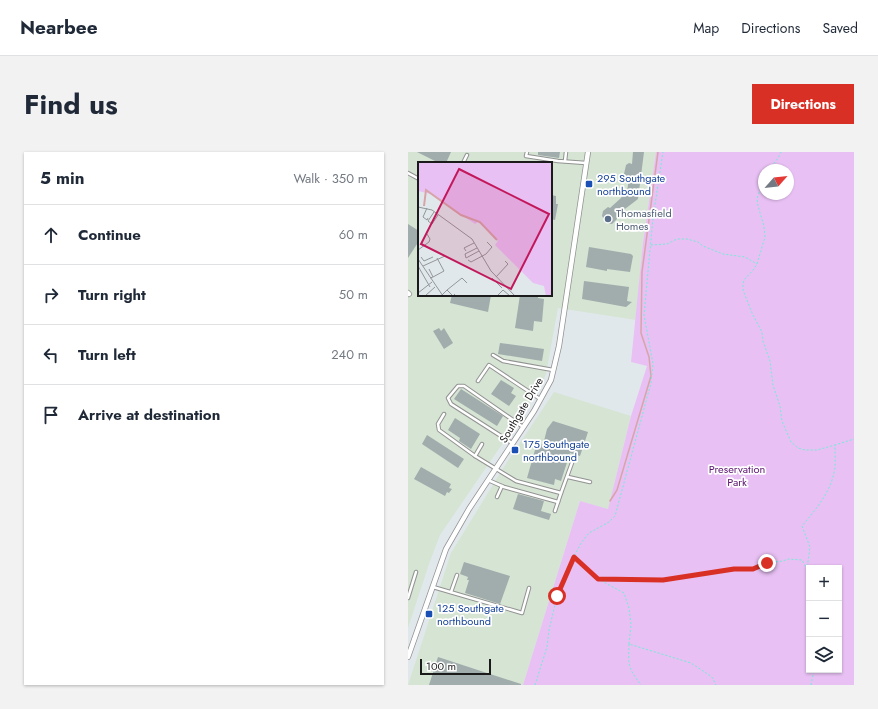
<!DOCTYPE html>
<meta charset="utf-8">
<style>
:root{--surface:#fff;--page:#f2f2f3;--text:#1f2937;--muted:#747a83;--line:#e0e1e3;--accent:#d93025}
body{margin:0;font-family:Jost,sans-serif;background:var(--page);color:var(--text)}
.controls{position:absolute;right:12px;bottom:12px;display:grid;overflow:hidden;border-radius:0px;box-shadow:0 1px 3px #0004}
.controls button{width:36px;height:36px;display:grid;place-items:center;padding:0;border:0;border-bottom:1px solid var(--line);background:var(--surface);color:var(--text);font:20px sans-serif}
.compass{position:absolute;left:350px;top:12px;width:36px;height:36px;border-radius:50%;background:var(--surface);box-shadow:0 1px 3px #0004;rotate:63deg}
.scale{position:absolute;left:12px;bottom:10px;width:71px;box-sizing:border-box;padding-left:4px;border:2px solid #1b1b1b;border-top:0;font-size:11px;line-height:14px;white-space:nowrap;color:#1b1b1b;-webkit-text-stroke:3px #fff;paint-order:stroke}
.stop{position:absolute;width:12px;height:12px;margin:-9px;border:3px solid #d93025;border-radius:50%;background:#fff}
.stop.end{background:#d93025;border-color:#fff;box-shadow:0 1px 4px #0008}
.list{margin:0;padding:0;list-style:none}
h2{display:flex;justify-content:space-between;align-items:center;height:52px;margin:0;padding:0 16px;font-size:17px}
h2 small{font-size:13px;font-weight:400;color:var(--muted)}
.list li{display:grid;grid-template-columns:26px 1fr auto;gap:12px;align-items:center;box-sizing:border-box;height:60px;padding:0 16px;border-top:1px solid var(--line)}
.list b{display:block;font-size:15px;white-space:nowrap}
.list em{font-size:13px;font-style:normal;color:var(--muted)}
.icon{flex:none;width:22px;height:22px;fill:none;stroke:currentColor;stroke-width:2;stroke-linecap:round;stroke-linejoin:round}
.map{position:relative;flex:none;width:446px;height:533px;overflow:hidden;border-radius:0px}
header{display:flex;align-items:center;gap:24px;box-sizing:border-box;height:56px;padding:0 20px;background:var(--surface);border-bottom:1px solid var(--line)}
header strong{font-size:19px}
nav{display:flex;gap:22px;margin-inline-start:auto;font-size:14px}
.intro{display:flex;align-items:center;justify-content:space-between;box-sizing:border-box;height:96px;padding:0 24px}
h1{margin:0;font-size:28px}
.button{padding:10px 18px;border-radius:0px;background:var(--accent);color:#fff;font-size:14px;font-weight:700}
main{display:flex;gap:24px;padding:0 24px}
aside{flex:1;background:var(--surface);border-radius:0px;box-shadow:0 1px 3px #0004}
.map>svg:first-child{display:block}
</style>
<header>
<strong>Nearbee</strong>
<nav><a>Map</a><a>Directions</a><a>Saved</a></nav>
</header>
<div class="intro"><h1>Find us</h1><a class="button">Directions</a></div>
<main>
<aside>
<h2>5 min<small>Walk · 350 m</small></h2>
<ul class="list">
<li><svg class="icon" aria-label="ahead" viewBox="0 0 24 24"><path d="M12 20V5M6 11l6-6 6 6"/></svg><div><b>Continue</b></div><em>60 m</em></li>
<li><svg class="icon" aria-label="right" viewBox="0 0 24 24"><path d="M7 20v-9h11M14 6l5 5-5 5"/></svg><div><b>Turn right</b></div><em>50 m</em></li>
<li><svg class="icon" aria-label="left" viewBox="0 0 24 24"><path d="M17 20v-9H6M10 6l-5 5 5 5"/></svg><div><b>Turn left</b></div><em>240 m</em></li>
<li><svg class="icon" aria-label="arrive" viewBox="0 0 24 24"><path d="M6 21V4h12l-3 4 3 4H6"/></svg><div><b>Arrive at destination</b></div></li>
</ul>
</aside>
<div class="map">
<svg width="446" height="533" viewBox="0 0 446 533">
<rect width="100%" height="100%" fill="#e1e8ec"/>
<!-- industrial -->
<g fill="#d5e4d3" fill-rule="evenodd">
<path d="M0,0H248L235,91L228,168L150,156L138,222L131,238L32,383L21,412L0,476ZM11,11H143V143H11Z"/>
<path d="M146,240L223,264L200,357L172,349L115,533H0L43,401L94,318Z"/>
</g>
<!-- park -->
<path fill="#e8c0f4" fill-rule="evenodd" d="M248,0H446V533H115L172,349L200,357L223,264L239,214L223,210L235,91ZM356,18H380V42H356ZM401,416H431V518H401Z"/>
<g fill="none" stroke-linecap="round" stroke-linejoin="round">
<!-- stream -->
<path stroke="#d7a4a8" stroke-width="1.5" d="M202,349L209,338L243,224L241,205L233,181L234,120L250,0"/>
</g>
<!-- building -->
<g fill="#a1acad">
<path d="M9,0H43L38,11H31Z"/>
<path d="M130,0H152L151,6L130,3Z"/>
<path d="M225,0H236L230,47L209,63V67L204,72L199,71L194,64L195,59L200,55L202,56L213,46L215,40H219L221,26H219L216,22L218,13L221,11L224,12Z"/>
<path d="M143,43L148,44V52H150L147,68L143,67Z"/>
<path d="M0,72L11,79V89L0,106Z"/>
<path d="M181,95L223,102L225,104L222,120L199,117V119L178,115Z"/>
<path d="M176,129L221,135L219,149L224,150L218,155L174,147Z"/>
<path d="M44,143H83L80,160L42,151Z"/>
<path d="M112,143H130V146L136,147L134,170L126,169L125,179L107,176Z"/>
<path d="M31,176L33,179L36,176L45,191L36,197L25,179Z"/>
<path d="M92,191L136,197L134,209L90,202Z"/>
<path d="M93,228L106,236L103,241L108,244L101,254L83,242Z"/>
<path d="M53,237L95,264L89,274L46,247Z"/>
<path d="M47,266L72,282L63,297L51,289L52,286L40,278Z"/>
<path d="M145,269L180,280L172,304L162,301L153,329L147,327L146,333L119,326L129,291L135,293L139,277Z"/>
<path d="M19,283L56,307L50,316L14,292Z"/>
<path d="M13,315L43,332L41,336L44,337L41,341L39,340L37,344L6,327Z"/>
<path d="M110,342L136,349L133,359L143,362L141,368L105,357Z"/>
<path d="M56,410L102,424L92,452L57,441L61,428H59L60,425L52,422Z"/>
<path d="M30,505L113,532V533H21Z"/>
</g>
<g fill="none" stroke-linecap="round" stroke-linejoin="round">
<defs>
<g id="lane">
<path d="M119,0L118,4L150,9L178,11"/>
<path d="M157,9L158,0"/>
<path d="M55,11L59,3"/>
<path d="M0,21L11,27"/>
<path d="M85,203L95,209L145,218"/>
<path d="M70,229L81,213L132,247"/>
<path d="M36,262L30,272L31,278L67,304L108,329L153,341L165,308"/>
<path d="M104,291L43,252L40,246L50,234H56L115,275"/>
<path d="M67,304L74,292"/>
<path d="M160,325L182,330"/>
<path d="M80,328L96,335L150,350L153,341"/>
<path d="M89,345L94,334"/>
<path d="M147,359L150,350"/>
<path d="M25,435L114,461L121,436"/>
<path d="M43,440L49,423"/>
<path d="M0,446L8,420"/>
</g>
<g id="street">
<path d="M0,141L1,142"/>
<path d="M0,505L38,397L61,357L126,259L143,228L151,194L180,0"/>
</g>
</defs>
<!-- lane casing -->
<use href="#lane" stroke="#929292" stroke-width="4.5"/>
<!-- street casing -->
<use href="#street" stroke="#929292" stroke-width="6"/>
<!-- path -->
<g stroke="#6feed5" stroke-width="1" stroke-dasharray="2 2" stroke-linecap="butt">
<path d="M361,18L370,6L373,0"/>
<path d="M356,25L349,47L350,54L356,74L357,85L349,112L346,117L336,128L335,133V138L344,161L354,180L355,189L362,209L365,233L372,254L374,269L383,290L390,296L397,298H409L427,293"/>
<path d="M243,93L259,92L269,87H279L290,90L295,94L315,102L337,105L349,112"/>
<path d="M166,405L190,427L216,441L221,456L223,473L221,492L283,511L304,525L308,533"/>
<path d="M401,422L399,417L402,395L394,374C407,358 421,343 426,321C428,312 427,302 427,293L446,287"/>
<path d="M190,427L255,428L326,417H345L359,411L375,409L380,407L394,408L399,417"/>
<path d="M221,492C220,513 220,516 233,533"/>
<path d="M127,533L139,495L141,478L149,444L161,414L173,391L181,381L201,370L207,364L243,231L245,212L236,163L245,66L255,0"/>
<path d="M403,533L406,518"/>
</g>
<!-- lane -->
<use href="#lane" stroke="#fff" stroke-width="2.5"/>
<!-- street -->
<use href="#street" stroke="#fff" stroke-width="4.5"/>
</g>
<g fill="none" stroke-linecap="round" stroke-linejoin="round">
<!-- route -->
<path stroke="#d93025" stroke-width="5" d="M149,444L166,405L190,427L255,428L326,417H345L359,411"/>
</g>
<!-- markers -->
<g fill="#1a4fb4" stroke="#fff" stroke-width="1.5">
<rect x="177" y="28" width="8" height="8" rx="2"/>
<rect x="103" y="294" width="8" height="8" rx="2"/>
<rect x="17" y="458" width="8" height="8" rx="2"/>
</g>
<circle fill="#5c6f8a" stroke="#fff" stroke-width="1.5" cx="200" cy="67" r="4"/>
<g text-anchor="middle" stroke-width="3.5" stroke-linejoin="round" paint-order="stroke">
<!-- transit labels -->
<g font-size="11" fill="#164399" stroke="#fff" text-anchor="start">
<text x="189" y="30">295 Southgate<tspan x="189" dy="13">northbound</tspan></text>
<text x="115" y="296">175 Southgate<tspan x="115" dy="13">northbound</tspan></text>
<text x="29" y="460">125 Southgate<tspan x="29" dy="13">northbound</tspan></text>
</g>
<!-- service labels -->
<g font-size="11" fill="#4e5e75" stroke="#fff" text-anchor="start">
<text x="208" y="65">Thomasfield<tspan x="208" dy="13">Homes</tspan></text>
</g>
<!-- street labels -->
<g font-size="11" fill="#1b1b1b" stroke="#fff">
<text transform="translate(113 258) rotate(-59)" y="4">Southgate Drive</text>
</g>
<!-- park labels -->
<g font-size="11" fill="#5a136f" stroke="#fff">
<text x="329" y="321">Preservation<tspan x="329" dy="13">Park</tspan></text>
</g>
</g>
<!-- overview -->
<g transform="translate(10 10)">
<rect width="134" height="134" fill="#e1e8ec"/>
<path d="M0,0H134V134H128L126,124L115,121L77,83L80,79L60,60L57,62L13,32L0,29Z" fill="#e8c0f4"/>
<path fill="none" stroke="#d7a4a8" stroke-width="2" d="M6,44L8,28L43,53L62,60L79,78"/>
<path fill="none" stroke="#929698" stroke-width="1" d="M0,45L14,48L54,77L73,109L97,134M9,46L5,55L9,58L10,56M16,50L10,59L14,62L20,53M59,86L47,92L48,96L61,89M0,88L11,80L12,77L9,72M48,89L46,86L56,81M3,95L6,99L15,95M0,97L25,134M50,98L53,100L68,92L74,85L69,80M0,104L12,125M5,104L27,94M11,107L15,115L12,116M15,115L26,109L19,96M78,115L90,102L87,99M74,116L84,126M29,128L44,116L49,121M0,131L14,120M24,133L29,128L35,134L37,132M7,134L17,125M79,134L85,128L92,134"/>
<path fill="#c2185b" fill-opacity="0.15" stroke="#c2185b" stroke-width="2" d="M41,7L131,52L93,127L3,82Z"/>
<rect width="134" height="134" fill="none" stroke="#1b1b1b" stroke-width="2"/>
</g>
</svg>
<div class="controls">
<button>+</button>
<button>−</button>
<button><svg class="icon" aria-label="layers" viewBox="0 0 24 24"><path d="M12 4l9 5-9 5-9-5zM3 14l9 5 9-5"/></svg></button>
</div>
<svg class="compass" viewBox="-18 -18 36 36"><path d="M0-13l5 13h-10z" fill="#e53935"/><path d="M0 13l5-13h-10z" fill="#747a83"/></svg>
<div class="scale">100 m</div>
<div class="stop" style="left:149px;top:444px"></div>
<div class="stop end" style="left:359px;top:411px"></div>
</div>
</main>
